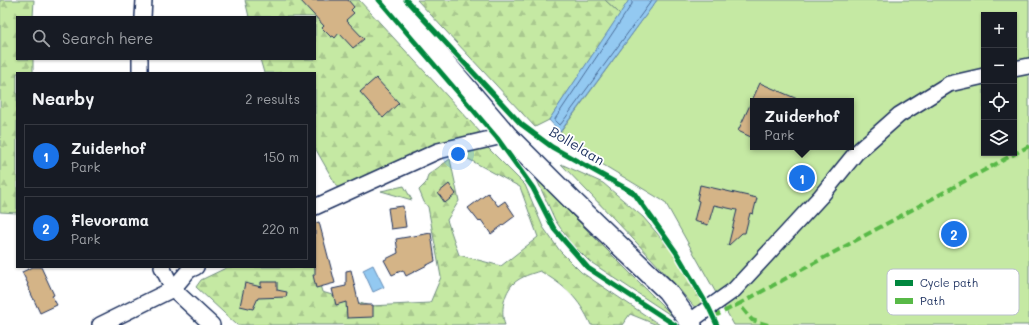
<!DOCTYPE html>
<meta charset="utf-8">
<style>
:root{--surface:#171b24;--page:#20242c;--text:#f1f3f6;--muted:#9ea1a6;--line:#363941;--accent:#1a73e8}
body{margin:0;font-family:Mali,sans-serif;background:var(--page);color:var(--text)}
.controls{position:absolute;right:12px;top:12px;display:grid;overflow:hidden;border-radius:0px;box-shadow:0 1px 3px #0004}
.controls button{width:36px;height:36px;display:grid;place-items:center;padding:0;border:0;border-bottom:1px solid var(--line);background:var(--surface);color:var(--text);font:20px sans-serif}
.you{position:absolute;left:458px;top:154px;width:14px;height:14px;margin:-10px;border:3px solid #fff;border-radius:50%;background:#1a73e8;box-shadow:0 0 0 6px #1a73e833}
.badge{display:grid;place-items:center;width:26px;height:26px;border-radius:50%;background:var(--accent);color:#fff;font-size:13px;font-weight:700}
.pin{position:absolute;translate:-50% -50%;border:2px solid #fff;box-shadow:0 1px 4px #0006}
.popup{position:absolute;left:750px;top:98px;width:104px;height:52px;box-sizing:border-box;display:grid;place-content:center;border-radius:0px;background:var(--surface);filter:drop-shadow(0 1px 3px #0005);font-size:13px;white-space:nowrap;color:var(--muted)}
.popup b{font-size:15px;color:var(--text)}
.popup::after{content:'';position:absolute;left:50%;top:100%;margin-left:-8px;border:8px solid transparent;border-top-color:var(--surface)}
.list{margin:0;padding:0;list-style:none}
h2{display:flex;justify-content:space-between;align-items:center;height:52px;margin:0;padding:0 16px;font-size:17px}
h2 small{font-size:13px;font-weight:400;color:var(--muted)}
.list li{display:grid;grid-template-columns:26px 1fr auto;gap:12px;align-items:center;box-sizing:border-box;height:64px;margin:0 8px 8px;padding:0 8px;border:1px solid var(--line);border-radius:0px}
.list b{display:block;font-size:15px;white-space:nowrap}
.list p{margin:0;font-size:13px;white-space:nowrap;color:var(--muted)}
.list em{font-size:13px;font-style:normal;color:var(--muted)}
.icon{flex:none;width:22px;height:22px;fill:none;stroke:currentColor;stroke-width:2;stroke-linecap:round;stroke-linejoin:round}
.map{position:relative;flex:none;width:1029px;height:325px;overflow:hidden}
.search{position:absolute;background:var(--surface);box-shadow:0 1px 3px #0004;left:16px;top:16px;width:300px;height:44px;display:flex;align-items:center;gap:10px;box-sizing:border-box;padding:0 14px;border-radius:0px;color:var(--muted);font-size:15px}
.panel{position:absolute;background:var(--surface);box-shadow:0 1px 3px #0004;left:16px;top:72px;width:300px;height:196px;border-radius:0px}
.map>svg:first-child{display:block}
</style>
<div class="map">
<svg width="1029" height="325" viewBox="0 0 1029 325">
<defs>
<pattern id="grass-tufts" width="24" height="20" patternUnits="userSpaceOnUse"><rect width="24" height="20" fill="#c5e9a3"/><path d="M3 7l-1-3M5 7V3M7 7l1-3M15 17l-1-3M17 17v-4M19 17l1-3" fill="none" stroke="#a9c88f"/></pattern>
<pattern id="forest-firs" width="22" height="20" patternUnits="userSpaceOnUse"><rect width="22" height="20" fill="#c5e9a3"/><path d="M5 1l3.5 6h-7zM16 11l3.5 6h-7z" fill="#a9c88f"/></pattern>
</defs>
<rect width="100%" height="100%" fill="#fff"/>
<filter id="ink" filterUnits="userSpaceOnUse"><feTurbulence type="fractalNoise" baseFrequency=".025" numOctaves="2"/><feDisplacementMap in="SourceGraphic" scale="8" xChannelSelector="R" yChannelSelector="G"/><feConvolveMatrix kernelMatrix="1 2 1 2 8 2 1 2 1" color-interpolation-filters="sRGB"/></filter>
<g filter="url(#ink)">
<!-- grass -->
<path fill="url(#grass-tufts)" stroke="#708c80" d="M605,0H629L620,14Z"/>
<!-- forest -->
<g fill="url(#forest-firs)" stroke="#708c80">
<path d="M0,0H34L33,17H17V59H33V73H17V213L0,212Z"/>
<path d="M245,0H359L481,133L344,199L315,148V73H264L260,59H315V17H249Z"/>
<path d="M417,0H605L620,14L549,120L535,127Z"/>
<path d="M482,142L525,185L543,227L560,251L581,272L660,325H657L630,314L622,325H591C579,298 565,286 540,271C531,274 522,276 514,283C504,292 500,312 505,325H237L196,287L201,280L228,267H315L322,292L370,306L430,303L441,277L428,207L424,202L419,190L426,183L428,175L450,159L459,201L447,220L459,255L501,266L538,237L520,187L459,154Z"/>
<path d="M561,164L603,183L643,217L674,253L704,305L697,310C654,259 607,212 561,164Z"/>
<path d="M537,180L675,318L589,261L570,242L555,220Z"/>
<path d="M404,186L412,200L381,191Z"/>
</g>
<!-- park -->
<path fill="#c5e9a3" stroke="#708c80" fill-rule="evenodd" d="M657,0H1029V325H734L665,202L557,137ZM984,15H1014V153H984ZM753,101H851V147H753Z"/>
<!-- water -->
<g fill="#93c9f1" stroke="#638bb6">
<path d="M629,0H657L560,132L549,120Z"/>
<path d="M373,265L384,287L373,292L363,270Z"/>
</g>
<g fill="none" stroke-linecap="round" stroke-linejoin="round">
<!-- shore -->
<path stroke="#4b6d99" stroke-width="1" d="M632,0V4L555,119V121L559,125L561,124L652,0"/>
</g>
<!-- building -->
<g fill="#d4b487" stroke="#1b2f5e">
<path d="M300,0H348L354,7L351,10L354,13L346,20L364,39L353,48L339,33L335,38L333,36L331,37L322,28L324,26Z"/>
<path d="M376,78L399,103L383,118L360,92Z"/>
<path d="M760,83L802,101H753V138L738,131Z"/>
<path d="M449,184L456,194L445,203L438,193Z"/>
<path d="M700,185L757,198L753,214L750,213L745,233H742L728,246L737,210L714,205L708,225L694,221L699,201L697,200Z"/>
<path d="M488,193L498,206L505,201L515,216L491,234L481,220L479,222L468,208Z"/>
<path d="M403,206L406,227L391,229L388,208Z"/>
<path d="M319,222L335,283L316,288L313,275H315V223Z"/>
<path d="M431,233L435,261L406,276L403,270L392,275L384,260L398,253L396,239Z"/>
<path d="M33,267H41L54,295L52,296L57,305L40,313L27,285L28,284L22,272Z"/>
<path d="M351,270L359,305H373V317L347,318L346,302L336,305L332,289L346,286V271Z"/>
<path d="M261,282H277V290L287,292L286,297L258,298L253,309L240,306L245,283L261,287Z"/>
</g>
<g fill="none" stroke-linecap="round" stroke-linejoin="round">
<defs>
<g id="minor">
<path d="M143,17L144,0"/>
<path d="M1014,69L1029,66"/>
<path d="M140,73V59"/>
<path d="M315,207L438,151L507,135"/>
<path d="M162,267L173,289L212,325"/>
<path d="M689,322L734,290L821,196L856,153L899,115L949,84L984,76"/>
<path d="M100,325L173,289L189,270L196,267"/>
</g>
<path id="major" d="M392,0L507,135L572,200L667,291L692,325"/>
</defs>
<!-- minor casing -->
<use href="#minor" stroke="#1b2f5e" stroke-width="18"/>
<!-- major casing -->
<use href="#major" stroke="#1b2f5e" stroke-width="22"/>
<!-- minor -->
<use href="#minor" stroke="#fff" stroke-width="15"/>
<!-- major -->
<use href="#major" stroke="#fff" stroke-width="19"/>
<!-- quiet -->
<g stroke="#58b947" stroke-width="4" stroke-dasharray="8 4" stroke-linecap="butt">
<path d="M713,317L739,304"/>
<path d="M768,325L752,320L739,304L1029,146"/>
</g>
<defs>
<g id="cycleway">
<path d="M379,0L497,138L533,188L554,229L588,268L675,325"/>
<path d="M406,0L521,124L552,147L634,193L676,252L709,308L717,325"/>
</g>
</defs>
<!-- cycleway casing -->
<use href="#cycleway" stroke="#fff" stroke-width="8"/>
<!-- cycleway -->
<use href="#cycleway" stroke="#00873e" stroke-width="5"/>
</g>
</g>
<g text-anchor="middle" stroke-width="3.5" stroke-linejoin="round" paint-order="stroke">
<!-- street labels -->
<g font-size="14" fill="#1b2f5e" stroke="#fff">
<text transform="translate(577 146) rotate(31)" y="5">Bollelaan</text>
</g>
</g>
<!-- legend -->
<rect x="887" y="269" width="132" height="46" rx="6" fill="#fff" stroke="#bbc1cf" stroke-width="1"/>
<rect x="895" y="280" width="18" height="6" fill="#00873e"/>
<rect x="895" y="298" width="18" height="6" fill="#58b947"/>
<g font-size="11" fill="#1b2f5e">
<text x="920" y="287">Cycle path</text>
<text x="920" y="305">Path</text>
</g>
</svg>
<div class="controls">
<button>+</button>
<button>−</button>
<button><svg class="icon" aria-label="locate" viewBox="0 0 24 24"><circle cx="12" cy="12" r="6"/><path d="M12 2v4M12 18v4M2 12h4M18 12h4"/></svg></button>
<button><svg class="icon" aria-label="layers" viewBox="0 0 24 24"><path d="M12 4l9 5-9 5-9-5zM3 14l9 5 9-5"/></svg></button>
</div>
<div class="you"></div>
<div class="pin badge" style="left:802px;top:178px">1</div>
<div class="popup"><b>Zuiderhof</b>Park</div>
<div class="pin badge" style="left:954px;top:234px">2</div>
<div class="search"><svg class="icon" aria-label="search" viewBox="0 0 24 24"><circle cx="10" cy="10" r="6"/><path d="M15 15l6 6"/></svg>Search here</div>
<section class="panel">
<h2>Nearby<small>2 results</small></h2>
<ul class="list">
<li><span class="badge">1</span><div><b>Zuiderhof</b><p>Park</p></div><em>150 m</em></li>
<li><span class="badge">2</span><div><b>Flevorama</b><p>Park</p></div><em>220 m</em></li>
</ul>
</section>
</div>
